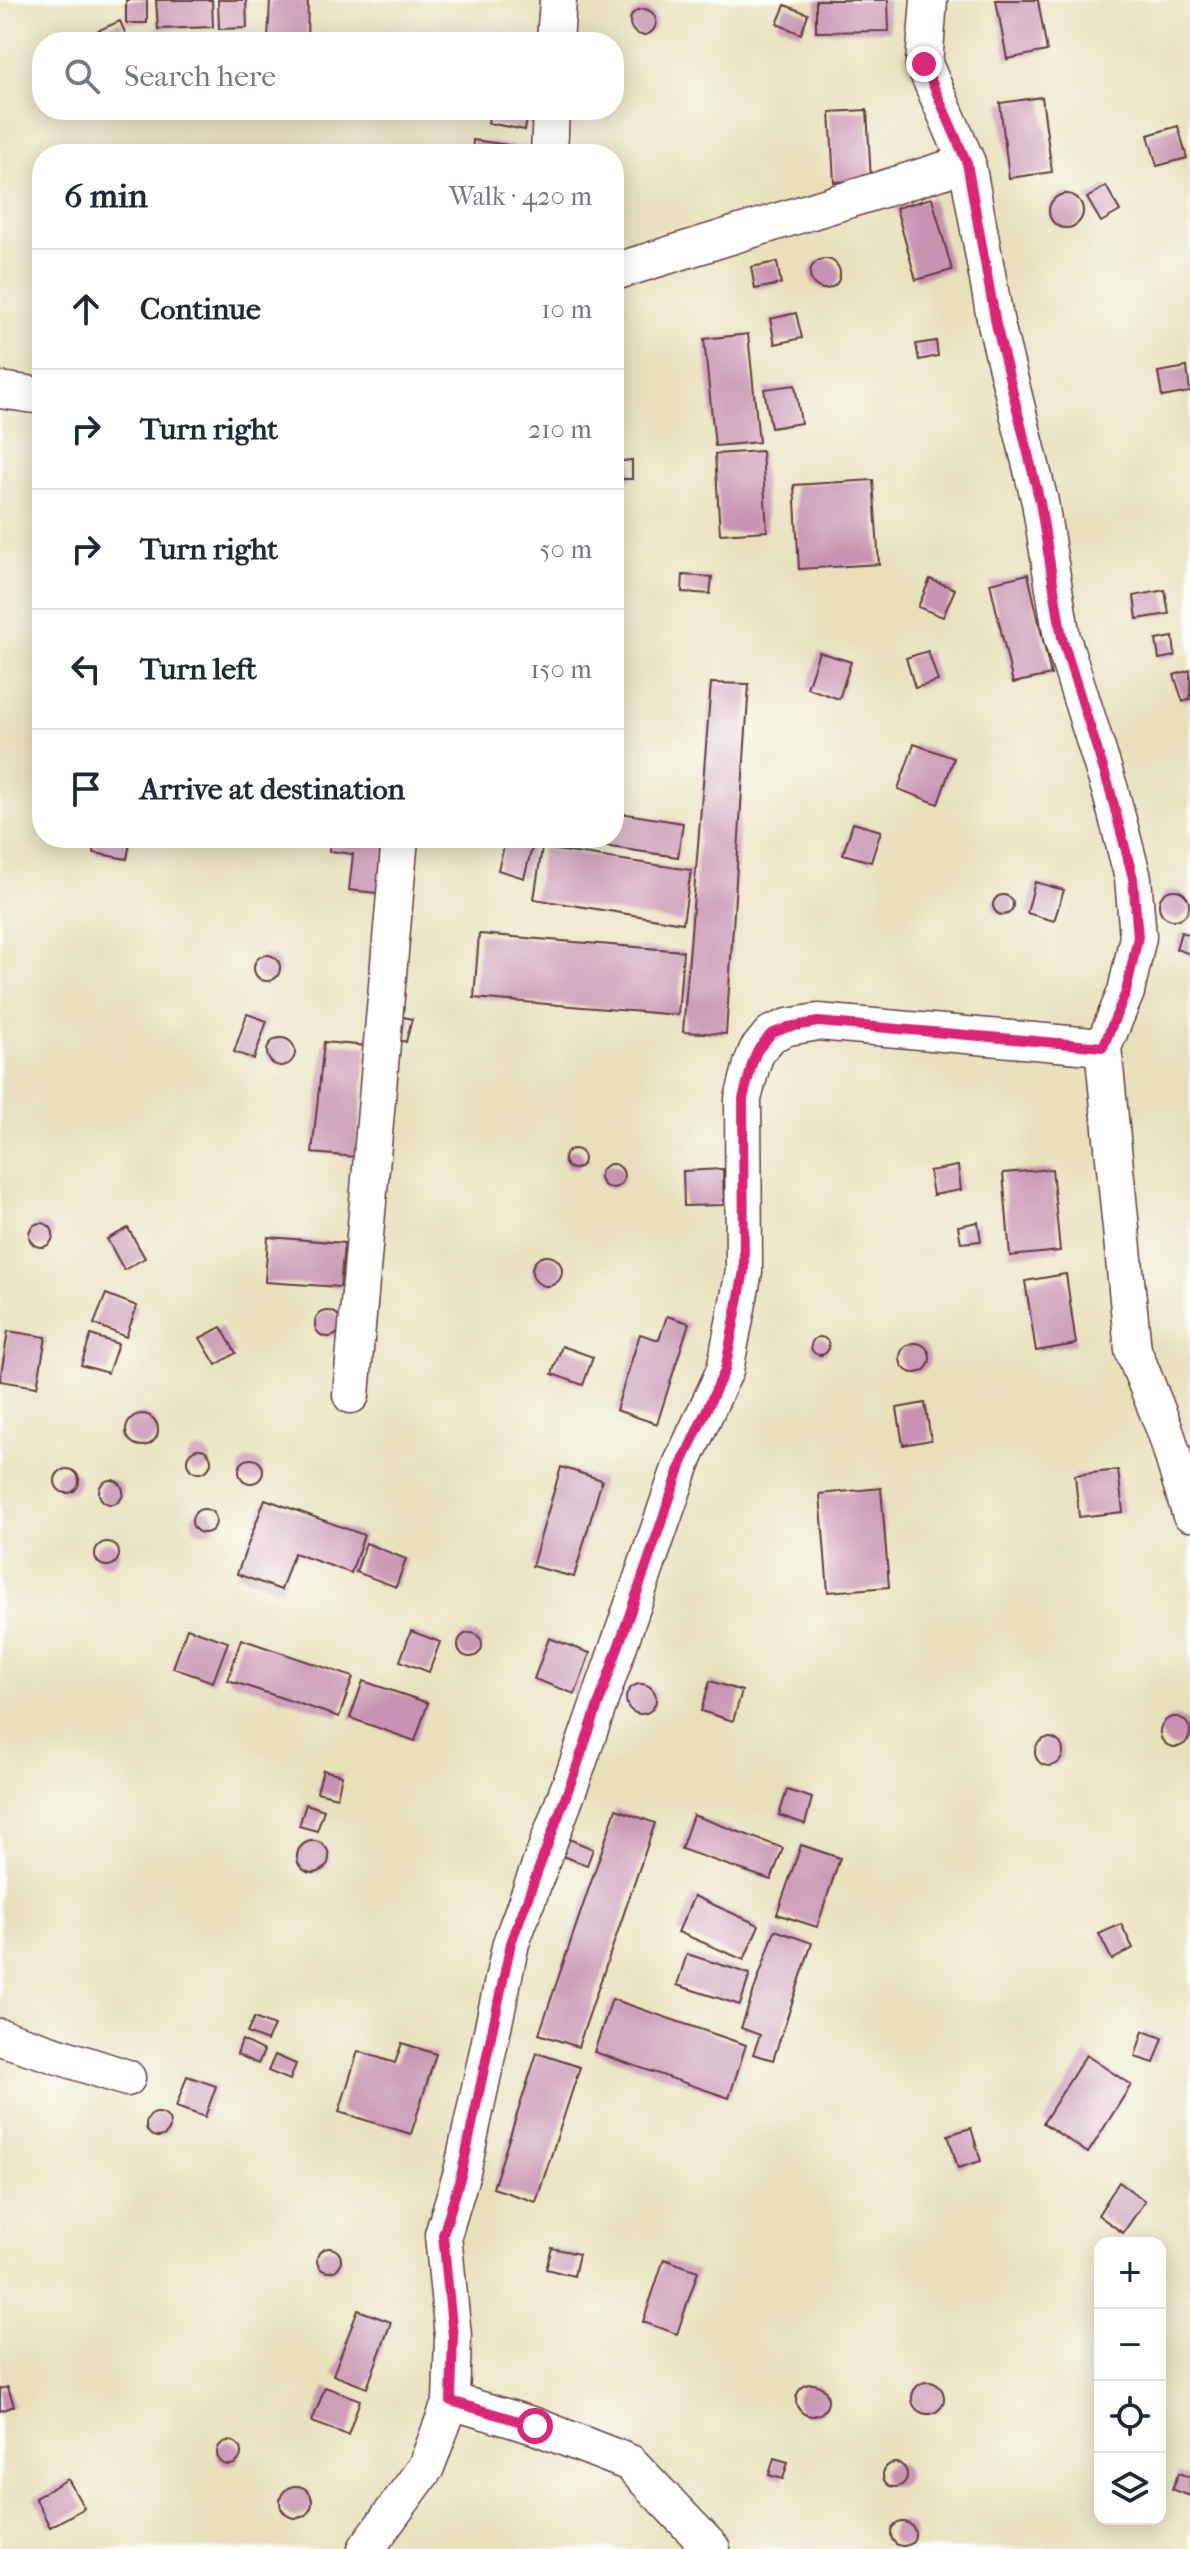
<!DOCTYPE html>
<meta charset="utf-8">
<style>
:root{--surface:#fff;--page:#f2f2f3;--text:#1f2937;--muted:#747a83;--line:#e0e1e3}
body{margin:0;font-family:"IM FELL French Canon",serif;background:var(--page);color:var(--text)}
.controls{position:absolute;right:24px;bottom:24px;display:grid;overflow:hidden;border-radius:16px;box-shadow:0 4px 20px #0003}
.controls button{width:72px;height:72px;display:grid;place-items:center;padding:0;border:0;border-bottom:2px solid var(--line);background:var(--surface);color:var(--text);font:40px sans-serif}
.stop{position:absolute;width:24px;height:24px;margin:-18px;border:6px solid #db2777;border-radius:50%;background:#fff}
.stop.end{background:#db2777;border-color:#fff;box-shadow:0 2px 8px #0008}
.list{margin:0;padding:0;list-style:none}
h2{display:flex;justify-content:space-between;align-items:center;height:104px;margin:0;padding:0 32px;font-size:34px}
h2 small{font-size:26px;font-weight:400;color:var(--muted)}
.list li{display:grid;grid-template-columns:52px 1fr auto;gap:24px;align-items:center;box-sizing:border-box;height:120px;padding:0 32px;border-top:2px solid var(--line)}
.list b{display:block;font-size:30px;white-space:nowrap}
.list em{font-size:26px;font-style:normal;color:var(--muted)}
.icon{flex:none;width:44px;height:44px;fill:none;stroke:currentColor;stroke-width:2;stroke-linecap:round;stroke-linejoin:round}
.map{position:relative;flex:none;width:1190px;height:2549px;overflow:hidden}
.search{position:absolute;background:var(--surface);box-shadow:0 4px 20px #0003;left:32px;top:32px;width:592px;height:88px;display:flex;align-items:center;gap:20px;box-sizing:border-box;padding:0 28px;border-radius:32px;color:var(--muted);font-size:30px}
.panel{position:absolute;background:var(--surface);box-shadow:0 4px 20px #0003;left:32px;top:144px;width:592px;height:704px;border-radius:32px}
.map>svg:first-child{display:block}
</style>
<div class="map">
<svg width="1190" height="2549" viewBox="0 0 1190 2549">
<rect width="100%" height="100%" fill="#fdfcf7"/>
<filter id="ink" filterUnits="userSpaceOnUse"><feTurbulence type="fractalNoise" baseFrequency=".0125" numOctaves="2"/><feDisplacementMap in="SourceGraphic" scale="16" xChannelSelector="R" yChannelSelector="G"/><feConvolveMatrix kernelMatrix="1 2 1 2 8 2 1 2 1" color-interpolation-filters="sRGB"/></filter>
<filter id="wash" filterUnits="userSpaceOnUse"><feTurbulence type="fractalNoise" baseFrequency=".006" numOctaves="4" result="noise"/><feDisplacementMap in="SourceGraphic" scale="32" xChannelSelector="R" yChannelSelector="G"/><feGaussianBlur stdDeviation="1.8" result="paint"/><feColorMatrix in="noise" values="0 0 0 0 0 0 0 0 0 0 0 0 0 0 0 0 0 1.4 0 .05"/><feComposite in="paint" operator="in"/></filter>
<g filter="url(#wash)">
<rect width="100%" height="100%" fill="#e8e0bb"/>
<g id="blocks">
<!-- building -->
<g fill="#c893b2">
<rect x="126" y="0" width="21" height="23"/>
<path d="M156,0H212L213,27L158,29Z"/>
<path d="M218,0H246L247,28L219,29Z"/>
<path d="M270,0H308L307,40H268Z"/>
<path d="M816,0H888L889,31L816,32Z"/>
<path d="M996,0H1038L1047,51L1007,59Z"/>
<path d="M785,5L808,14L801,34L777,24Z"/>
<circle cx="643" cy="22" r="13"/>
<path d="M120,21L129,42H93L90,34Z"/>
<path d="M1042,97L1052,172L1009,178L1000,103Z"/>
<path d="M490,110H529L525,130L488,123Z"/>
<path d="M867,110L871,180L834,182L830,112Z"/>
<path d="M1178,126L1187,158L1157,166L1148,135Z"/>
<path d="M473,140L529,148L528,154H472Z"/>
<path d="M1106,186L1120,211L1101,222L1087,198Z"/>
<circle cx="1066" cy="211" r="17"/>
<path d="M932,198L952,270L916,280L896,208Z"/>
<circle cx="825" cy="274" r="15"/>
<path d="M777,262L781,284L755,289L751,267Z"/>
<path d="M796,313L802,338L775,344L770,319Z"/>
<path d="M748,334L759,442L715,446L704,339Z"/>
<path d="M936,341L938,356L919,360L916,344Z"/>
<path d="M1187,367L1190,392L1162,397L1158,372Z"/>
<path d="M795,385L801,423L771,428L764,389Z"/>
<path d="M762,451L767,531L720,534L715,454Z"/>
<path d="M632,460V479H616V462Z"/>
<path d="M873,480L879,564L799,569L794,485Z"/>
<path d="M1028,574L1051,675L1013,683L990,583Z"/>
<path d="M683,575L712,577L710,594L682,592Z"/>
<path d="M930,579L955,589L943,617L918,607Z"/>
<path d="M1165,590L1169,614L1137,619L1134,596Z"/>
<path d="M1173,637L1175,656L1159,659L1156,640Z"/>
<path d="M928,651L938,681L915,688L906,658Z"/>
<path d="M819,652L851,662L839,699L807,688Z"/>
<path d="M1190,670V699L1183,702L1174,675Z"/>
<path d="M711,683L749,684L726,1034L683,1032Z"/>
<path d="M914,744L954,758L938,804L898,789Z"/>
<path d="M614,812L683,823L678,857L563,840L614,838Z"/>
<path d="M853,823L881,831L871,862L843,854Z"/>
<path d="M96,838H131L127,859L94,853Z"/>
<path d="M331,838H392L386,894L349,890L353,854L329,851Z"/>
<path d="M506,838L533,844L524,878L498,870Z"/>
<path d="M542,848L691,870L683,923L534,899Z"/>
<path d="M1035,882L1064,890L1054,921L1027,913Z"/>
<circle cx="1174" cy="905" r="15"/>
<circle cx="1003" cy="905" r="10"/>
<path d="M1181,932L1190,935V954L1176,949Z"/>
<path d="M479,934L683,951L678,1015L474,998Z"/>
<circle cx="267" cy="968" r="13"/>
<path d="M247,1014L267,1021L254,1059L234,1052Z"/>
<path d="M395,1015L412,1019L406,1042L389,1037Z"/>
<circle cx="281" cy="1052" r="14"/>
<path d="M324,1042L367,1046L356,1157L312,1153Z"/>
<circle cx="574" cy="1159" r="10"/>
<circle cx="612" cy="1176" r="12"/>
<path d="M958,1166L961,1190L933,1195L929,1171Z"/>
<path d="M723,1169L724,1205L684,1206L683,1171Z"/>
<path d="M1052,1169L1060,1251L1010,1256L1003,1173Z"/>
<path d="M978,1222L981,1241L961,1243L958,1226Z"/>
<circle cx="41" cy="1235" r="12"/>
<path d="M128,1228L145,1258L124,1270L107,1239Z"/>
<path d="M268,1237L344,1243L340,1287L265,1282Z"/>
<circle cx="547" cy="1271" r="15"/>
<path d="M1066,1274L1076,1344L1036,1351L1025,1281Z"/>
<path d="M106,1294L137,1306L126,1337L94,1324Z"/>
<circle cx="328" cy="1324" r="13"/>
<path d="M667,1316L689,1323L657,1424L616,1410L640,1334L659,1340Z"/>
<path d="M221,1327L236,1353L216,1365L200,1338Z"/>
<path d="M8,1331L46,1337L37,1387L0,1381Z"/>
<path d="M91,1335L118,1344L108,1373L81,1365Z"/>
<circle cx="820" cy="1346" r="9"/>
<circle cx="915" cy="1358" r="15"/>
<path d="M562,1346L593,1357L583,1385L552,1374Z"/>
<path d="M925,1403L931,1440L903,1445L897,1408Z"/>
<circle cx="142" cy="1430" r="16"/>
<circle cx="199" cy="1461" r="12"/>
<circle cx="251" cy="1471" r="12"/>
<path d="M561,1467L602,1480L574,1577L532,1566Z"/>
<circle cx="67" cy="1481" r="12"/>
<path d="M1118,1470L1123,1512L1079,1517L1075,1475Z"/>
<circle cx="111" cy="1492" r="12"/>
<path d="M881,1488L889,1587L828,1592L820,1494Z"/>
<path d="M265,1499L364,1535L351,1573L294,1553L281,1590L237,1574Z"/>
<circle cx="204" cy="1521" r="12"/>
<circle cx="107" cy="1554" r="12"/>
<path d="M366,1543L406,1559L396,1587L356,1572Z"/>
<path d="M187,1628L228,1642L213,1682L173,1668Z"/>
<path d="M411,1631L440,1642L429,1672L400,1661Z"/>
<circle cx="470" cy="1645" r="12"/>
<path d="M549,1638L590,1653L575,1694L534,1679Z"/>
<path d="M241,1639L353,1677L339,1717L228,1680Z"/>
<path d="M363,1681L428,1703L415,1741L350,1718Z"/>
<path d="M710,1681L742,1691L733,1721L701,1711Z"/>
<circle cx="641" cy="1699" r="15"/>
<circle cx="1175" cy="1732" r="15"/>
<circle cx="1049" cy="1752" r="14"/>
<path d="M323,1770L342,1775L337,1797L317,1792Z"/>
<path d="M787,1790L812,1798L805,1824L779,1815Z"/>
<path d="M306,1804L324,1810L317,1831L299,1826Z"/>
<path d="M616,1809L655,1823L578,2047L539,2034Z"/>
<path d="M693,1815L783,1848L771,1880L681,1849Z"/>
<path d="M569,1839L593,1849L587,1865L562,1856Z"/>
<circle cx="313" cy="1857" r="16"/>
<path d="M801,1845L840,1858L817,1927L777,1914Z"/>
<path d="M694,1896L759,1925L744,1960L678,1932Z"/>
<path d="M1121,1924L1133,1948L1112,1960L1099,1934Z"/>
<path d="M775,1930L812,1943L773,2060L753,2054L760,2035L741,2028Z"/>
<path d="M687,1954L750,1974L740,2005L677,1985Z"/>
<path d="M612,1999L746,2045L729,2098L594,2052Z"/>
<path d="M254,2018L274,2026L267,2041L247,2033Z"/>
<path d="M1143,2031L1163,2038L1154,2063L1135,2057Z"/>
<path d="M242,2040L264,2051L258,2064L237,2054Z"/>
<path d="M402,2043L436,2054L411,2134L339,2112L358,2051L395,2063Z"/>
<path d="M537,2053L580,2067L536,2202L493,2188Z"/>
<path d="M275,2055L296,2064L290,2080L268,2071Z"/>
<path d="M1086,2055L1131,2085L1088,2153L1043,2123Z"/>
<path d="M187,2076L216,2086L205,2117L176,2107Z"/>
<circle cx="158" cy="2125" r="12"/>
<path d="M971,2128L981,2161L958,2168L948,2135Z"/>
<path d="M1119,2182L1145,2201L1123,2233L1098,2215Z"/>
<circle cx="329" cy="2260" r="12"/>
<path d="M552,2248L579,2254L574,2276L546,2269Z"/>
<path d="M664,2259L698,2271L677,2334L643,2322Z"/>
<path d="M358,2310L391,2322L367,2388L333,2375Z"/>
<circle cx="928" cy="2398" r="16"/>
<circle cx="812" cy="2400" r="16"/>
<path d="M8,2387L14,2406L0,2411V2389Z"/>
<path d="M325,2387L360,2400L348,2435L312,2422Z"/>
<circle cx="229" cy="2453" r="12"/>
<path d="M774,2458L788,2462L783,2479L769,2475Z"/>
<circle cx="895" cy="2475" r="12"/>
<path d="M1179,2473L1190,2477V2496L1172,2489Z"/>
<path d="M68,2479L84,2508L50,2527L35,2498Z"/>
<circle cx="296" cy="2502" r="16"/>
<circle cx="903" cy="2534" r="12"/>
</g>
</g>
</g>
<g filter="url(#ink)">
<use href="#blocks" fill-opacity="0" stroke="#623c41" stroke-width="2"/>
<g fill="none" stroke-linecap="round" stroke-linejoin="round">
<defs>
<g id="minor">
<path d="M929,0L924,64L967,163L996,324L1040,502L1062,638L1110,790L1133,878L1138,937L1126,992L1103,1047L1133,1350L1166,1433L1190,1513"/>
<path d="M555,42L558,0"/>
<path d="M549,154L551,110"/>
<path d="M614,272L967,163"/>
<path d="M0,390L42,396"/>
<path d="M351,1395L400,838"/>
<path d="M0,2037L127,2078"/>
<path d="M451,2401L535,2426L630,2463L712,2549"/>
<path d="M366,2549L426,2467L451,2401L453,2336L443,2235L462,2172L511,1943L576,1769L682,1463L725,1370L744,1271L743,1099L752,1064L757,1051L771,1034L788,1027L818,1022L1103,1047"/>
</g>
</defs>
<!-- minor casing -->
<use href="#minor" stroke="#623c41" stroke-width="39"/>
<!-- minor -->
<use href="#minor" stroke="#fff" stroke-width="36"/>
</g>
</g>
<g fill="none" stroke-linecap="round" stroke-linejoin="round" filter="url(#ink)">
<!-- route -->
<path stroke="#db2777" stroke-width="10" d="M535,2426L451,2401L453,2336L443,2235L462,2172L511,1943L576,1769L682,1463L725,1370L744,1271L743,1099L752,1064L757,1051L771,1034L788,1027L818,1022L1103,1047L1126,992L1138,937L1133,878L1110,790L1062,638L1040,502L996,324L967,163L924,64"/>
</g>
</svg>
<div class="controls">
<button>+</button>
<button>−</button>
<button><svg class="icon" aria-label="locate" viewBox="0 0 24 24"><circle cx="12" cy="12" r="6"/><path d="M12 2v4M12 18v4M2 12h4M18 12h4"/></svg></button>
<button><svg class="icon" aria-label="layers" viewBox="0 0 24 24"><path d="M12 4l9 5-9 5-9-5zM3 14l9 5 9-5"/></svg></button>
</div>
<div class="stop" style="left:535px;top:2426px"></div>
<div class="stop end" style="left:924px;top:64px"></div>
<div class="search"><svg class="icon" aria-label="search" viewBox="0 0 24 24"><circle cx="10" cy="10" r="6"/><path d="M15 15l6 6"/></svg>Search here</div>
<section class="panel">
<h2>6 min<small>Walk · 420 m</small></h2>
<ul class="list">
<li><svg class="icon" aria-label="ahead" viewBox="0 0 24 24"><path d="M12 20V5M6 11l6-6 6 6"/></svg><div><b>Continue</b></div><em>10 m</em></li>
<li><svg class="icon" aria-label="right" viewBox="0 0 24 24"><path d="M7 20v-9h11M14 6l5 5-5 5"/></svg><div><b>Turn right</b></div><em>210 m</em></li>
<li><svg class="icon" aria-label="right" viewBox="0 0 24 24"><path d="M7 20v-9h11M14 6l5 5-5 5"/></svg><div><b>Turn right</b></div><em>50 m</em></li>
<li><svg class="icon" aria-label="left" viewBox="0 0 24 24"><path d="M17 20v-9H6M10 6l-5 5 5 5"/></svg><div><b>Turn left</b></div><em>150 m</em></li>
<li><svg class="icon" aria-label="arrive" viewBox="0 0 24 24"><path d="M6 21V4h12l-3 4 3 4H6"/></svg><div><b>Arrive at destination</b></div></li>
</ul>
</section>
</div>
